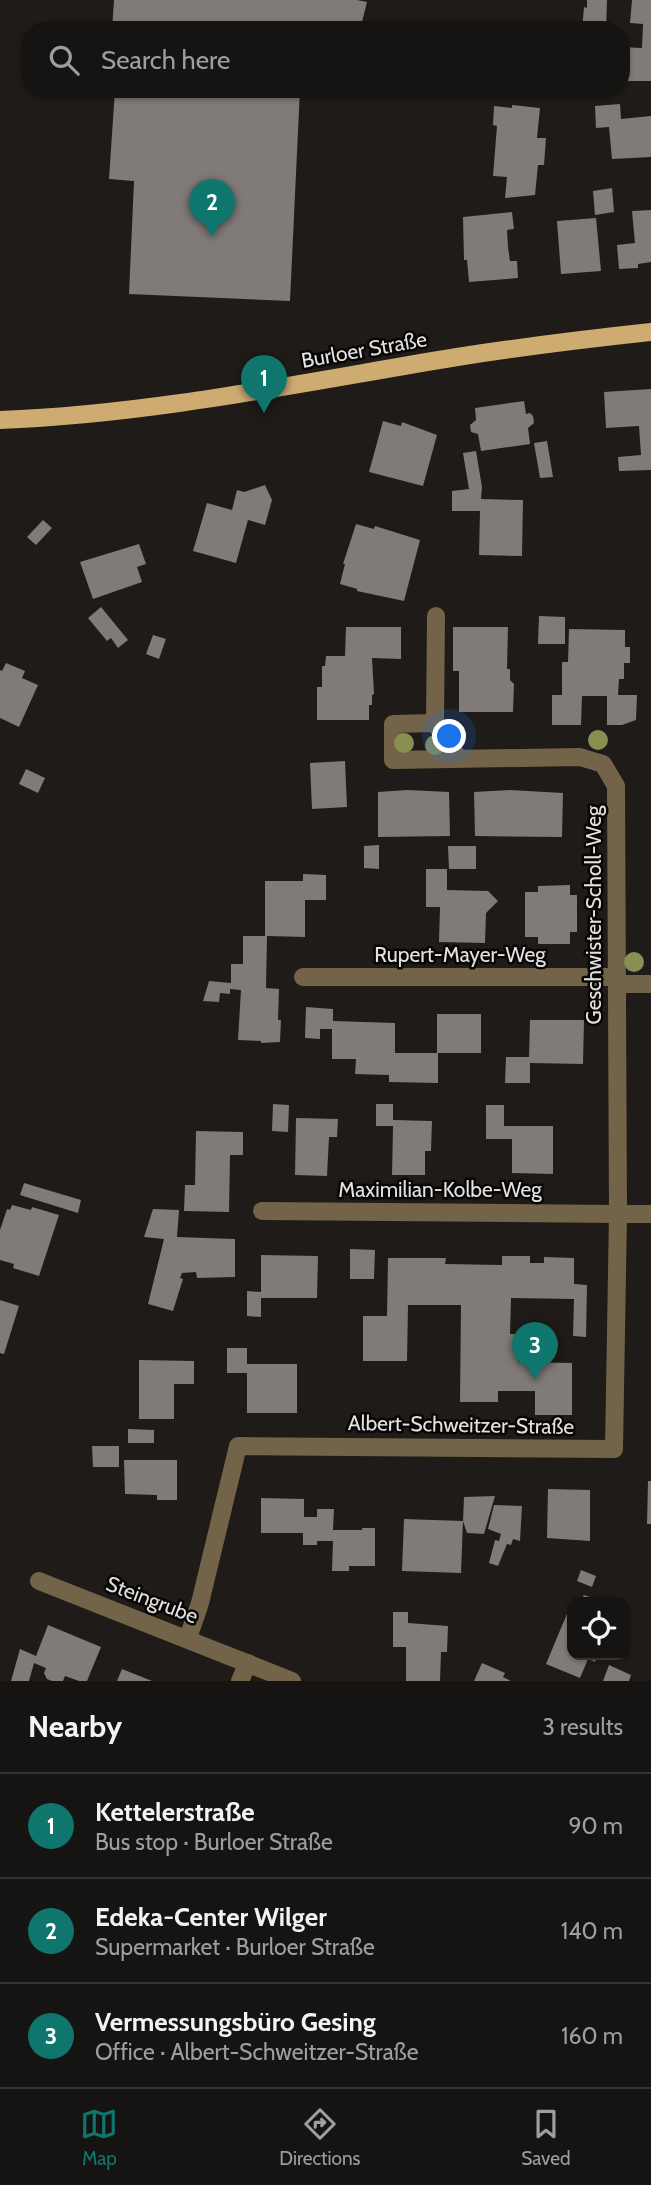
<!DOCTYPE html>
<meta charset="utf-8">
<style>
:root{--surface:#161412;--page:#232120;--text:#f1f3f6;--muted:#9e9e9f;--line:#353332;--accent:#0f766e}
body{margin:0;font-family:Cabin,sans-serif;background:var(--page);color:var(--text)}
.controls{position:absolute;right:21px;bottom:21px;display:grid;overflow:hidden;border-radius:14px;box-shadow:0 2px 5px #0004}
.controls button{width:63px;height:63px;display:grid;place-items:center;padding:0;border:0;border-bottom:2px solid var(--line);background:var(--surface);color:var(--text);font:35px sans-serif}
.you{position:absolute;left:450px;top:737px;width:24px;height:24px;margin:-18px;border:5px solid #fff;border-radius:50%;background:#1a73e8;box-shadow:0 0 0 10px #1a73e833}
.badge{display:grid;place-items:center;width:46px;height:46px;border-radius:50%;background:var(--accent);color:#fff;font-size:23px;font-weight:700}
.pin{position:absolute;translate:-50% -58px;filter:drop-shadow(0 2px 4px #0008)}
.pin::after{content:'';position:absolute;top:37px;width:24px;height:21px;background:inherit;clip-path:polygon(0 0,100% 0,50% 100%)}
.list{margin:0;padding:0;list-style:none}
h2{display:flex;justify-content:space-between;align-items:center;height:91px;margin:0;padding:0 28px;font-size:30px}
h2 small{font-size:23px;font-weight:400;color:var(--muted)}
.list li{display:grid;grid-template-columns:46px 1fr auto;gap:21px;align-items:center;box-sizing:border-box;height:105px;padding:0 28px;border-top:2px solid var(--line)}
.list b{display:block;font-size:26px;white-space:nowrap}
.list p{margin:0;font-size:23px;white-space:nowrap;color:var(--muted)}
.list em{font-size:23px;font-style:normal;color:var(--muted)}
.icon{flex:none;width:38px;height:38px;fill:none;stroke:currentColor;stroke-width:2;stroke-linecap:round;stroke-linejoin:round}
.map{position:relative;flex:none;width:651px;height:1681px;overflow:hidden}
.search{position:absolute;background:var(--surface);box-shadow:0 2px 5px #0004;left:21px;right:21px;top:21px;height:77px;display:flex;align-items:center;gap:18px;box-sizing:border-box;padding:0 24px;border-radius:28px;color:var(--muted);font-size:26px}
.sheet{height:406px;background:var(--surface)}
nav{display:flex;justify-content:space-around;align-items:center;box-sizing:border-box;height:98px;border-top:2px solid var(--line);background:var(--surface);font-size:19px;color:var(--muted)}
nav a{display:grid;justify-items:center;gap:4px}
nav .on{color:var(--accent)}
.map>svg:first-child{display:block}
</style>
<div class="map">
<svg width="651" height="1681" viewBox="0 0 651 1681">
<rect width="100%" height="100%" fill="#1e1b18"/>
<!-- building -->
<g fill="#807a78">
<path d="M114,0H357L367,2L360,30H112Z"/>
<path d="M587,0H607L606,30H582L584,7L587,8Z"/>
<path d="M632,0H651V81H621V47L642,48L643,24L630,23Z"/>
<path d="M115,89H300L290,301L129,294L134,181L109,179Z"/>
<path d="M620,104L621,119L651,116V157L612,159L609,127L596,128L595,106Z"/>
<path d="M512,105L540,108L537,138H546L544,165H538L535,195L505,198L507,177L493,176L497,126L493,125L494,106L512,108Z"/>
<path d="M612,188L614,212L595,215L593,191Z"/>
<path d="M651,210V262L638,264V268L619,269L617,245L635,243L632,211Z"/>
<path d="M512,212L514,229L507,230L508,247L510,261H517L518,278L469,282L467,260H464L463,217Z"/>
<path d="M596,218L601,271L561,274L557,221Z"/>
<path d="M651,389V470L619,471L618,457L641,455L639,426L606,428L604,392Z"/>
<path d="M524,401L526,414L530,413L533,416L534,423L528,428L530,444L481,451L478,434L471,432L470,425L476,420L475,408Z"/>
<path d="M383,421L401,426L402,422L437,435L423,486L369,472Z"/>
<path d="M547,441L553,477L540,478L534,443Z"/>
<path d="M476,451L482,487L481,499L523,500L522,556L479,555L480,511H452V491L469,489L463,453Z"/>
<path d="M265,485L272,500L265,525L248,520L236,563L193,551L207,503L232,510L237,490L244,492Z"/>
<path d="M43,520L52,528L36,545L27,537Z"/>
<path d="M356,524L374,529L375,526L420,540L404,601L357,591V589L340,584L345,564H343Z"/>
<path d="M139,544L146,564L137,567L142,582L93,599L80,562Z"/>
<path d="M101,607L128,640L118,648L111,638L107,641L88,618Z"/>
<path d="M539,616L565,617V644H538Z"/>
<path d="M346,627H401V659L372,658L374,694L372,695V705H369V720H317V687H322V666H325L326,656H345Z"/>
<path d="M453,627H508L507,669H510V680L514,684L513,712H459V671H453Z"/>
<path d="M569,629L625,630V647H630V663H624V679H619L618,695H637L636,720L622,725H607V696H582L581,725H552V695H562V662H568Z"/>
<path d="M153,635L166,639L159,659L146,654Z"/>
<path d="M6,663L25,671L22,678L38,685L19,727L0,718V670L2,671Z"/>
<path d="M345,761L347,807L312,809L310,763Z"/>
<path d="M26,769L45,778L38,793L19,784Z"/>
<path d="M407,790L449,792L450,836L378,837V792Z"/>
<path d="M510,790L563,793L562,837L475,836L474,792Z"/>
<path d="M379,845V869L364,868V846Z"/>
<path d="M448,846H476V869H449Z"/>
<path d="M426,869H447V890L488,891L498,901L486,913L485,943L439,942L440,907H426Z"/>
<path d="M303,874L326,875V900H305V937L267,936L266,988L279,989L278,1020H281L280,1042L261,1043V1041L238,1040L241,990L230,989V994L220,993L219,1002L203,1001L209,981L231,983V964H243V936H265V881H303Z"/>
<path d="M570,885V895H577V932H570V944H538V937H525V892H538V886Z"/>
<path d="M306,1007L333,1009V1021L395,1023V1053H437V1014H481V1053H438V1083L389,1082V1075L355,1074L356,1059H332V1029H320V1039L305,1038Z"/>
<path d="M530,1020H584L583,1064L530,1063V1083H505L506,1057H529Z"/>
<path d="M273,1104L289,1105L288,1132L272,1131Z"/>
<path d="M376,1104H393V1120L432,1121L431,1151H425V1175H392L393,1126H376Z"/>
<path d="M486,1105H504V1126H553V1174L512,1173V1139H486Z"/>
<path d="M296,1118L338,1119L337,1137H329L327,1176L295,1175Z"/>
<path d="M196,1131L243,1132V1155H230L229,1212L184,1211L185,1185H195Z"/>
<path d="M24,1183L81,1200L78,1213L20,1195Z"/>
<path d="M12,1205L31,1210L32,1207L59,1215L39,1276L13,1268L14,1264L0,1260V1230L7,1209L10,1210Z"/>
<path d="M153,1209L179,1210L177,1237L235,1239V1277L197,1278L196,1272L182,1273L180,1278L183,1279L173,1311L148,1304L164,1239L144,1237Z"/>
<path d="M350,1249L375,1250L374,1279H350Z"/>
<path d="M261,1255L318,1256L317,1298H261V1317L247,1316V1291L261,1292Z"/>
<path d="M502,1256H530V1263H544V1257L574,1258V1284L587,1285L586,1337L573,1336L574,1299L511,1298L510,1334H519L518,1362L572,1363V1415H535V1391H498V1402H460L461,1305H408L407,1361H363V1316H387L388,1258H446L445,1264L502,1265Z"/>
<path d="M0,1300L19,1306L4,1354L0,1353Z"/>
<path d="M227,1348H247V1364H297V1413H247V1373H227Z"/>
<path d="M139,1360L194,1361V1384H174V1419H139Z"/>
<path d="M128,1429L154,1430V1443H128Z"/>
<path d="M92,1446H119V1467H93Z"/>
<path d="M124,1460H177V1500H157V1495L125,1494Z"/>
<path d="M648,1481H651V1524H647Z"/>
<path d="M548,1489L590,1490V1541L547,1538Z"/>
<path d="M495,1496L484,1534L467,1533L463,1521L464,1497Z"/>
<path d="M261,1498L304,1499V1517H317V1509H334L333,1530H362V1528H375V1566H349V1571H332L333,1541H317V1545H303V1533H261Z"/>
<path d="M494,1505L522,1506L520,1541L513,1539L511,1545L507,1544L498,1566L489,1563L495,1540L499,1541L501,1534L488,1529Z"/>
<path d="M404,1519L463,1521L461,1573L402,1571Z"/>
<path d="M581,1570L596,1576L592,1587L577,1581Z"/>
<path d="M584,1595L603,1602H580Z"/>
<path d="M569,1609L572,1610V1655H598L595,1662L588,1659L580,1678L546,1664Z"/>
<path d="M393,1612H408V1623L448,1626L447,1652H441L440,1681H406V1647H393Z"/>
<path d="M48,1625L101,1647L87,1681H79L65,1676L63,1681H52L47,1679L44,1673L46,1668L34,1663L29,1681H11L20,1649L36,1656Z"/>
<path d="M482,1663L505,1673L503,1677L511,1681H474Z"/>
<path d="M609,1665L631,1675L629,1681H603Z"/>
<path d="M122,1669L152,1681H117Z"/>
</g>
<g fill="none" stroke-linecap="round" stroke-linejoin="round">
<!-- minor -->
<g stroke="#736348" stroke-width="18">
<path d="M435,723L436,616"/>
<path d="M303,977H617"/>
<path d="M617,984H651"/>
<path d="M262,1211L618,1214L616,786L603,764L580,757L393,760V724L435,723L459,759"/>
<path d="M39,1581L292,1681"/>
<path d="M188,1638L200,1603L238,1446L614,1449L618,1214H651"/>
<path d="M240,1681L248,1663"/>
</g>
<!-- major -->
<path stroke="#ceab71" stroke-width="18" d="M0,420C154,414 305,382 457,357C521,347 586,339 651,332"/>
</g>
<!-- trees -->
<g fill="#898e52">
<circle cx="598" cy="740" r="10"/>
<circle cx="404" cy="743" r="10"/>
<circle cx="435" cy="745" r="10"/>
<circle cx="634" cy="962" r="10"/>
</g>
<g text-anchor="middle" stroke-width="5" stroke-linejoin="round" paint-order="stroke">
<!-- street labels -->
<g font-size="21" fill="#e4e2e0" stroke="#070605">
<text transform="translate(364 350) rotate(-10)" y="7">Burloer Straße</text>
<text transform="translate(594 915) rotate(-90)" y="7">Geschwister-Scholl-Weg</text>
<text x="460" y="962">Rupert-Mayer-Weg</text>
<text x="440" y="1197">Maximilian-Kolbe-Weg</text>
<text transform="translate(461 1425) rotate(1)" y="7">Albert-Schweitzer-Straße</text>
<text transform="translate(152 1600) rotate(21)" y="7">Steingrube</text>
</g>
</g>
</svg>
<div class="controls">
<button><svg class="icon" aria-label="locate" viewBox="0 0 24 24"><circle cx="12" cy="12" r="6"/><path d="M12 2v4M12 18v4M2 12h4M18 12h4"/></svg></button>
</div>
<div class="you"></div>
<div class="pin badge" style="left:264px;top:413px">1</div>
<div class="pin badge" style="left:212px;top:237px">2</div>
<div class="pin badge" style="left:535px;top:1380px">3</div>
<div class="search"><svg class="icon" aria-label="search" viewBox="0 0 24 24"><circle cx="10" cy="10" r="6"/><path d="M15 15l6 6"/></svg>Search here</div>
</div>
<section class="sheet">
<h2>Nearby<small>3 results</small></h2>
<ul class="list">
<li><span class="badge">1</span><div><b>Kettelerstraße</b><p>Bus stop · Burloer Straße</p></div><em>90 m</em></li>
<li><span class="badge">2</span><div><b>Edeka-Center Wilger</b><p>Supermarket · Burloer Straße</p></div><em>140 m</em></li>
<li><span class="badge">3</span><div><b>Vermessungsbüro Gesing</b><p>Office · Albert-Schweitzer-Straße</p></div><em>160 m</em></li>
</ul>
</section>
<nav>
<a class="on"><svg class="icon" aria-label="map" viewBox="0 0 24 24"><path d="M3 6l6-2 6 2 6-2v14l-6 2-6-2-6 2zM9 4v14M15 6v14"/></svg>Map</a>
<a><svg class="icon" aria-label="directions" viewBox="0 0 24 24"><path d="M12 3l9 9-9 9-9-9zM9 14v-3h6M13 9l2 2-2 2"/></svg>Directions</a>
<a><svg class="icon" aria-label="saved" viewBox="0 0 24 24"><path d="M7 4h10v16l-5-4-5 4z"/></svg>Saved</a>
</nav>
